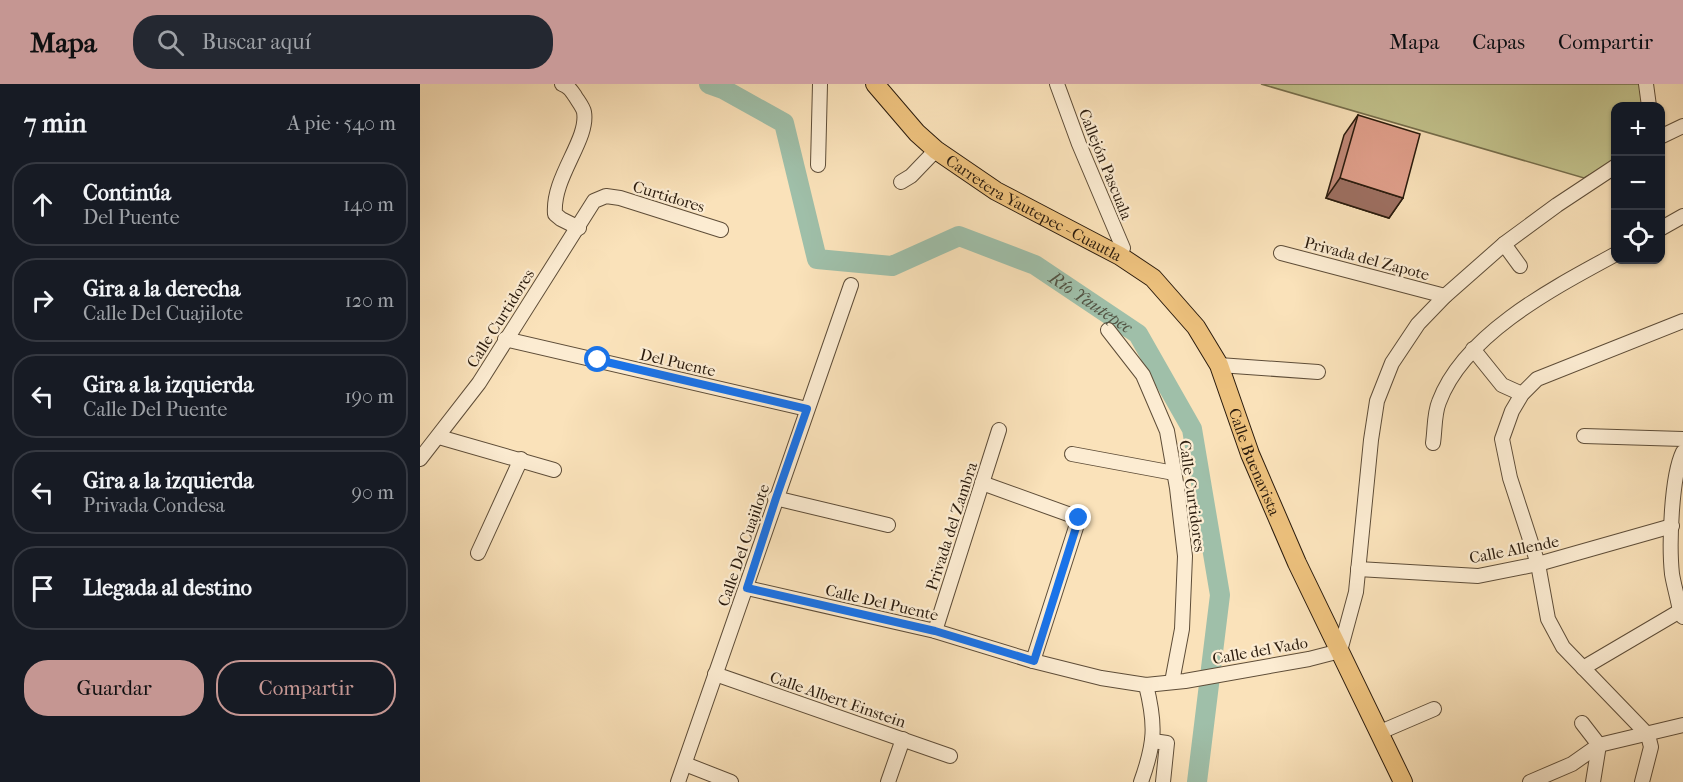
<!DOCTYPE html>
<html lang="es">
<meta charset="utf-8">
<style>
:root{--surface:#171b24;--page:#242831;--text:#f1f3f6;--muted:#9ea1a6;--line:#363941;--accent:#c59692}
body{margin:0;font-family:"IM FELL French Canon",serif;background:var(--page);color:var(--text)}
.controls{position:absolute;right:18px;top:18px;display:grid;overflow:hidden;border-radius:12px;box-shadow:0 2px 4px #0004}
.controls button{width:54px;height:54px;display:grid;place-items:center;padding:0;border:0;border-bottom:2px solid var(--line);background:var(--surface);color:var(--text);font:30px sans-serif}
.stop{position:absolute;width:18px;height:18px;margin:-14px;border:4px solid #1a73e8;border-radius:50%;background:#fff}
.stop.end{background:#1a73e8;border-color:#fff;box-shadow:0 2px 6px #0008}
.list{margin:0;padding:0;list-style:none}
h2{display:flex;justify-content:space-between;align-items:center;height:78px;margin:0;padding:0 24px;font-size:26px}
h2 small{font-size:20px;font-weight:400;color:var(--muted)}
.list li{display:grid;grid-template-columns:39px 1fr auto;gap:18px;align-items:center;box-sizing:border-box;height:84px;margin:0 12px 12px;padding:0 12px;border:2px solid var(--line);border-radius:24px}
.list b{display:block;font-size:22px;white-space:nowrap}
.list p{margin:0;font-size:20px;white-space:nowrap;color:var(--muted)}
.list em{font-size:20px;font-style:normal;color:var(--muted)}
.actions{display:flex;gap:12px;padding:18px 24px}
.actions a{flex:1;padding:14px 0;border:2px solid var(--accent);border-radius:24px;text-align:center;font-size:21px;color:var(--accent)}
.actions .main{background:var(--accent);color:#111}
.icon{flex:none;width:33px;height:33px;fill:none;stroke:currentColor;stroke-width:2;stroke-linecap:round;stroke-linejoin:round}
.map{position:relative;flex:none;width:1263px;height:698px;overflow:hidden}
header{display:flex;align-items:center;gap:36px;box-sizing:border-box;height:84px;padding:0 30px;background:var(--accent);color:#111}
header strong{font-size:28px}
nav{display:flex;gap:33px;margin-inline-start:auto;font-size:21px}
.search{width:420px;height:54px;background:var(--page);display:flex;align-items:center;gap:15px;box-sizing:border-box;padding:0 21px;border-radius:24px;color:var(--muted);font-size:22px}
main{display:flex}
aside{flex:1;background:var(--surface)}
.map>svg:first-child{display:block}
</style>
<header>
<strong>Mapa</strong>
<div class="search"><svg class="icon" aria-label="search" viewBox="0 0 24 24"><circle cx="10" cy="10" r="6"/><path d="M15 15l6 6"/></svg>Buscar aquí</div>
<nav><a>Mapa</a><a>Capas</a><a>Compartir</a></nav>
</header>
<main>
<aside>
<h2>7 min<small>A pie · 540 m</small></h2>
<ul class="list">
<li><svg class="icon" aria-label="ahead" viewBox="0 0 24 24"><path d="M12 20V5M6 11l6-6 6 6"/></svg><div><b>Continúa</b><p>Del Puente</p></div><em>140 m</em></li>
<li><svg class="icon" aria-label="right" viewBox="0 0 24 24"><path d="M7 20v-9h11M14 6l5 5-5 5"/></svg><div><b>Gira a la derecha</b><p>Calle Del Cuajilote</p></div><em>120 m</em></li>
<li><svg class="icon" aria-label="left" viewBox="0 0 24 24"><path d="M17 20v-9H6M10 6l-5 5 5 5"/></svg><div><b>Gira a la izquierda</b><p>Calle Del Puente</p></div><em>190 m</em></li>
<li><svg class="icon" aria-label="left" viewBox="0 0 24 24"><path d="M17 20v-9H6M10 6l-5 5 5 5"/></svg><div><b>Gira a la izquierda</b><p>Privada Condesa</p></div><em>90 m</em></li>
<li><svg class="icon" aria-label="arrive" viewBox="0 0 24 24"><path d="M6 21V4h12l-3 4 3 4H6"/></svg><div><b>Llegada al destino</b></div></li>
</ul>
<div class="actions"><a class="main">Guardar</a><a>Compartir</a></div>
</aside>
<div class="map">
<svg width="1263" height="698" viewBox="0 0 1263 698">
<rect width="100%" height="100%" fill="#fae2ba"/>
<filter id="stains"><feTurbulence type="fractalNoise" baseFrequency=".00333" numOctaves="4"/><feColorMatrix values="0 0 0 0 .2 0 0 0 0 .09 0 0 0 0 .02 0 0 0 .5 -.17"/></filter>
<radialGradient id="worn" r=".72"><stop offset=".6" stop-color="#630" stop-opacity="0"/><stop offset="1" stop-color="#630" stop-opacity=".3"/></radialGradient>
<!-- green -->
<path fill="#c2c28c" stroke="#766e4c" stroke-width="1.5" d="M841,0H1226L1229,22H1196L1195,77L1164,94Z"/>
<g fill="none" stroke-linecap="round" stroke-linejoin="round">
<!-- river -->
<path stroke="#9fbfa9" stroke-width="20" id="s1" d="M289,0L303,5L364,39L397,175L472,182L539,152L615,181L718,250L772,345L800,511L777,698"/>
<defs>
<g id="minor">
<path d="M142,0C149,3 151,6 155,12C158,17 163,23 164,28C169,56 132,93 135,130L141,135L159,144"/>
<path d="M637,0L659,60L703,164L700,172"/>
<path d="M1226,0L1229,22"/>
<path d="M1240,53L1263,42"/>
<path d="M398,81L400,0"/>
<path d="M481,98L491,92L516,66"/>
<path d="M1240,145L1263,132"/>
<path d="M1084,160L1100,182"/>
<path d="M861,169L1025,212"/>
<path d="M688,246L723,291L747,347L757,404L765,472L762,545L752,598"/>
<path d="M85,255L387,325"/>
<path d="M1053,265L1082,301L1102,310"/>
<path d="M799,281L898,288"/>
<path d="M1164,352L1263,355"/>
<path d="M19,353L134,386"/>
<path d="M1013,359C1015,346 1014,330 1019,318C1044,250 1135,203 1196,170"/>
<path d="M1263,368C1251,393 1249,462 1252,490C1254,502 1258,515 1260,527L1263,533"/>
<path d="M652,370L754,389"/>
<path d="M0,375L59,299L174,117L186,112L200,114L301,146"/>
<path d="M562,399L659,434L613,577"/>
<path d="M355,414L468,441"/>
<path d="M58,469L101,375"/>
<path d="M938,485L1058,492L1118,480L1252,442"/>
<path d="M327,504L515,547L613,577L681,594L726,601L765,597L889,575L920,567L936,508L951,356L957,317L972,279L998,240L1025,212L1084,160L1137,121L1196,82"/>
<path d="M515,547L579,346"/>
<path d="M1163,584L1260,527"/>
<path d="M295,590L530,672"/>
<path d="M1162,639L1179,661"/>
<path d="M958,649L1014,625"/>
<path d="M733,657L747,659L743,698"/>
<path d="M265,680L311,698"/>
<path d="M258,698L431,201"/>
<path d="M468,698L483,655"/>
<path d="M721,698C735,659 736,641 726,601"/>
<path d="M1110,698L1152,680L1179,661L1263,641"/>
<path d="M1173,698L1179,661"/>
<path d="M1222,698L1231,663L1228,651L1143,563L1128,535L1118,480L1090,394L1082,355L1092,327L1102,310L1117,295L1263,237"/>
</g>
<g id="major">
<path id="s2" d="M455,0L497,49L516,66L576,107L700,172L733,194L776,243L799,281L830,370L877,479L983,698"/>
</g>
</defs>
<!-- minor casing -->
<use href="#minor" stroke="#5e4d38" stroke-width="16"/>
<!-- major casing -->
<use href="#major" stroke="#2a1b0d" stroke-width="20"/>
<!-- minor -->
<use href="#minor" stroke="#fcecd2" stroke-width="14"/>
<!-- major -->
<use href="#major" stroke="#edc17d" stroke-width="18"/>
</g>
<!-- wall -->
<path fill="#c18978" stroke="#2a1b0d" stroke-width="1.5" d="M938,31L983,114L969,134L906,114L924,51Z"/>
<!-- shaded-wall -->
<path fill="#9d6f61" stroke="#2a1b0d" stroke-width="1.5" d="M920,94L983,114L969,134L906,114Z"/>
<!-- building -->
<path fill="#e09f8b" stroke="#2a1b0d" stroke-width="1.5" d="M938,31L1000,50L983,114L920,94Z"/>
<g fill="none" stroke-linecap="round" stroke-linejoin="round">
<!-- route -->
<path stroke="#1a73e8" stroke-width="8" d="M178,276L387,325L356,414L327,504L515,547L614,577L659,434"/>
</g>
<g text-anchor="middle" stroke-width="4.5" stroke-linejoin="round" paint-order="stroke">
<!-- street labels -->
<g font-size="16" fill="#2a1b0d" stroke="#fcecd2">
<text transform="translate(686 80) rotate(68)" y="6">Callejón Pascuala</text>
<text transform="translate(249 112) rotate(17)" y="6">Curtidores</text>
<text dy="6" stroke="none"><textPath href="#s2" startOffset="204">Carretera Yautepec - Cuautla</textPath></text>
<text transform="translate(947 174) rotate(15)" y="6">Privada del Zapote</text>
<text transform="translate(80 234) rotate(-58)" y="6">Calle Curtidores</text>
<text transform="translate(258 278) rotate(13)" y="6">Del Puente</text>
<text dy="6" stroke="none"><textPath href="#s2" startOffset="555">Calle Buenavista</textPath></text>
<text transform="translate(773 412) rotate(82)" y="6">Calle Curtidores</text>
<text transform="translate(531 442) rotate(-72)" y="6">Privada del Zambra</text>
<text transform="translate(323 461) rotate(-71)" y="6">Calle Del Cuajilote</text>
<text transform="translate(1094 465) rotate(-11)" y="6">Calle Allende</text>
<text transform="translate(462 518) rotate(13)" y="6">Calle Del Puente</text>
<text transform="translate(840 566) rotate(-10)" y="6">Calle del Vado</text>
<text transform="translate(418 615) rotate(19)" y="6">Calle Albert Einstein</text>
</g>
<!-- water labels -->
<g font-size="18" font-style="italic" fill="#535444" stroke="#fcecd2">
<text dy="6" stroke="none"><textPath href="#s1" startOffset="522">Río Yautepec</textPath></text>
</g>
</g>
<rect width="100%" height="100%" filter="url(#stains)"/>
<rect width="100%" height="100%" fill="url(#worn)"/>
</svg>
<div class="controls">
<button>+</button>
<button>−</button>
<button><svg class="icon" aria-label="locate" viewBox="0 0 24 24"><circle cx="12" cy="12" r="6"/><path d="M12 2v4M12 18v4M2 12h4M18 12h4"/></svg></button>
</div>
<div class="stop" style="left:178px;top:276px"></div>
<div class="stop end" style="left:659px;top:434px"></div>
</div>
</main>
